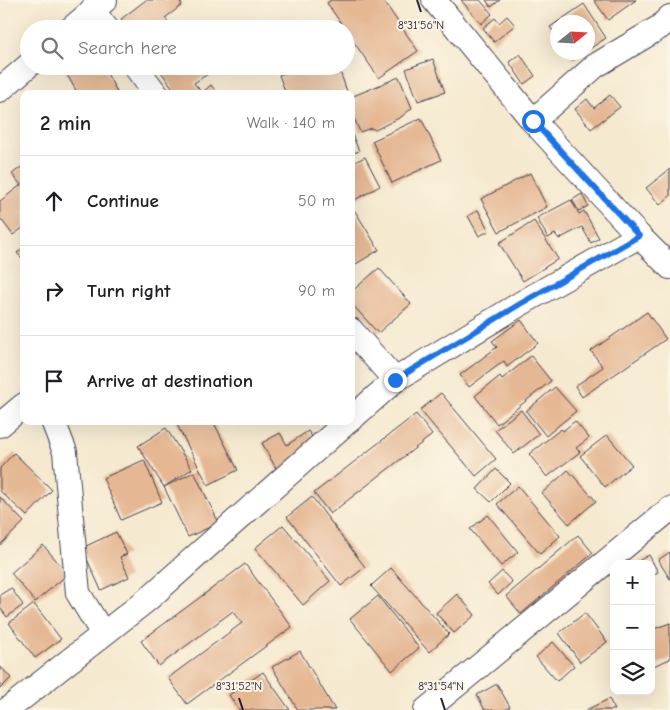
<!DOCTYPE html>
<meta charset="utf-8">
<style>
:root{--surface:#fff;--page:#f2f2f2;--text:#202124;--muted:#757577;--line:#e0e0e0}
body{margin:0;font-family:"Comic Neue",sans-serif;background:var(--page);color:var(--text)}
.controls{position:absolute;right:15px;bottom:15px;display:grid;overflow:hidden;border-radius:10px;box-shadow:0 5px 20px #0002}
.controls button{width:45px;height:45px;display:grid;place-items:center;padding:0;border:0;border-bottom:1px solid var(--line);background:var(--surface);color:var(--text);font:25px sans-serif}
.compass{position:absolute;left:550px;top:15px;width:45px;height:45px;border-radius:50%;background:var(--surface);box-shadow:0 5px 20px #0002;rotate:72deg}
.stop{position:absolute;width:15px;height:15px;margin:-11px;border:4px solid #1a73e8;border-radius:50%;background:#fff}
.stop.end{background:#1a73e8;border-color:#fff;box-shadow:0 1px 5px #0008}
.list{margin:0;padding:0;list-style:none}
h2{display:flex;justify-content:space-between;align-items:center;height:65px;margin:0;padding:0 20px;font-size:21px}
h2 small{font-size:16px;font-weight:400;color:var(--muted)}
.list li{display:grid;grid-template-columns:32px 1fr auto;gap:15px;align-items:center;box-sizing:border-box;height:90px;padding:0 20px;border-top:1px solid var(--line)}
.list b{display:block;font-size:19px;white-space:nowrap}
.list em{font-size:16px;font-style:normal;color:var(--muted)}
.icon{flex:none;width:28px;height:28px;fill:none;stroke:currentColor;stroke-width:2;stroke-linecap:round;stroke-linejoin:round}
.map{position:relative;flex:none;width:670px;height:710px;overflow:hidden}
.search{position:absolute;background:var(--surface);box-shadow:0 5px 20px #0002;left:20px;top:20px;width:335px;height:55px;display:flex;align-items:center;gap:12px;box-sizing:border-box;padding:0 18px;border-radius:28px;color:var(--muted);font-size:19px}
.panel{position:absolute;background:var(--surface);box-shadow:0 5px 20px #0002;left:20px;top:90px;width:335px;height:335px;border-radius:10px}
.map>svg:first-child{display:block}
</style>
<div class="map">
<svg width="670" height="710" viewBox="0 0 670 710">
<rect width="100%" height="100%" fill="#fcf5e5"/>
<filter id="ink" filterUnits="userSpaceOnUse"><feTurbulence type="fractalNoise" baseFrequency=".02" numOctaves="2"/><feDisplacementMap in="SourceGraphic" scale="10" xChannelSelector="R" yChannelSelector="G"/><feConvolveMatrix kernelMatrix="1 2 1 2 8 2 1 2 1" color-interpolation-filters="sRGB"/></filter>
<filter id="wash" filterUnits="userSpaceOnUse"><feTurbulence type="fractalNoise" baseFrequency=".0096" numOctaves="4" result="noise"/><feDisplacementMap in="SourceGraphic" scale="20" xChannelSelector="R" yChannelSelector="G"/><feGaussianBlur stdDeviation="1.12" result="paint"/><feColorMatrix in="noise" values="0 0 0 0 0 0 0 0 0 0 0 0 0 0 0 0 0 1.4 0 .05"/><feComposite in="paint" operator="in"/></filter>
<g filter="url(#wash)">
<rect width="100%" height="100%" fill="#f5e9cf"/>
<g id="blocks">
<!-- building -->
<g fill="#e5b793">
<path d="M146,0H179L182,5L165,18L174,29H129L121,19Z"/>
<path d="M331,0H383L418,51L379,78L346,31V29H345L327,3Z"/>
<path d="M461,0H480L492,14L481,24Z"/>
<path d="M486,0H500L491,7Z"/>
<path d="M594,0H636L608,20Z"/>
<path d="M584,4L606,38L588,50V22H558V38L550,27Z"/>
<path d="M507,16L515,25L494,42L483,28L495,18L499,23Z"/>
<path d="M568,52H584L573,60Z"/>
<path d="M520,54L535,76L524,84L509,62Z"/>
<path d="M433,59L445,92L418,101L406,69Z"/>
<path d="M78,66H103L117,92L115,94H78L66,73Z"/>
<path d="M157,66H202L208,74L194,83L202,93L211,85L218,94H177Z"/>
<path d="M301,66H338L347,91L341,94H286L279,75Z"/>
<path d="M399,77L412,108L401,117L375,130L371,128L360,132L351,111V97Z"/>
<path d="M610,95L620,107L591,129L575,109L587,99L594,108Z"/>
<path d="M421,118L441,160L392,183L372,141Z"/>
<path d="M351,132L359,151L351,154Z"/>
<path d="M365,157L380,186L351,202V164Z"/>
<path d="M24,165V227L13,235L0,218V201L21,185L12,174Z"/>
<path d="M670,169V196L660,205L646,188Z"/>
<path d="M530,173L547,207L499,232L481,199Z"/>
<path d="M582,194L588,206L579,211L572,200Z"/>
<path d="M571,200L579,214L584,211L599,238L591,243L582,227L559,239L555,234L548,238L537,218Z"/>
<path d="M478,210L489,231L479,236L468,216Z"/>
<path d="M355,211L379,250L351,267V213Z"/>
<path d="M534,221L558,259L523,281L499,243Z"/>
<path d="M24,247V260L17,253Z"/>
<path d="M379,268L411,304L378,333L351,303V292Z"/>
<path d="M647,312L666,339L582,397L575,386L603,367L591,351Z"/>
<path d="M521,320L538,343L507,367L504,361L469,387L460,375L497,347L492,341Z"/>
<path d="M531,356L551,381L497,424L475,396L500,376L502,379Z"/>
<path d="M555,387L576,411L546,436L526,411Z"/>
<path d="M441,393L496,459L476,476L420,410Z"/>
<path d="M521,410L539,434L514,454L495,430Z"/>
<path d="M416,414L432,435L330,514L314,493Z"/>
<path d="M175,421H213L238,470L208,485Z"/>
<path d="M575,421L589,438L576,448L580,452L547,477L529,454L561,429L563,431Z"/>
<path d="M166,428L192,469L164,487L138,446Z"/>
<path d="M308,431L318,445L278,472L262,443L280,433L287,445Z"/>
<path d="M607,435L632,465L605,487L580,456Z"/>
<path d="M14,453L52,490L27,516L0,491V468Z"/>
<path d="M144,460L162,502L121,520L103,478Z"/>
<path d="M496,469L510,483L491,502L477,489Z"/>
<path d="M568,470L596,501L569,524L542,493Z"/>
<path d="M194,472L219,523L188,537L164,487Z"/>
<path d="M518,486L560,536L540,554L497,504Z"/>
<path d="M0,497L24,522L0,545Z"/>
<path d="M312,497L365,567L341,586L287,517Z"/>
<path d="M488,515L518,552L501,566L470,529Z"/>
<path d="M283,525L330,581L303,605L255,548Z"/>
<path d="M116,532L127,554L120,557L129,577L101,590L82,548Z"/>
<path d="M578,535L593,553L521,614L506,596Z"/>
<path d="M43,545L68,574L35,602L11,573Z"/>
<path d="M670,552V579L658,560Z"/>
<path d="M649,555L658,572L651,576V564H633Z"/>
<path d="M245,564L292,627L187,704L168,678L242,623L233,611L159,666L141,641Z"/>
<path d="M391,568L449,634L429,652L371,586Z"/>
<path d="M502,571L512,582L498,595L488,584Z"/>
<path d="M11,588L23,605L7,617L0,608V595Z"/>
<path d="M457,594L475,615L454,633L436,613Z"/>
<path d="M378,596L419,648L392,671L350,619Z"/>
<path d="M34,604L61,639L35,658L9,623Z"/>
<path d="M585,613L607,642L580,662L559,633Z"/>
<path d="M670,623V659L651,667V630Z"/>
<path d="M553,642L574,666L557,681L536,657Z"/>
<path d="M300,651L335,710H298L272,667Z"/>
<path d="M0,666L11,678L0,689Z"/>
<path d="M263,672L290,710H239L229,695Z"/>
<path d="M497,684L510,707L504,710H485L477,695Z"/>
<path d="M609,699L615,710H586Z"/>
</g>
</g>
</g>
<g filter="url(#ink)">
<use href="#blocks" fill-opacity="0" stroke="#424051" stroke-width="1"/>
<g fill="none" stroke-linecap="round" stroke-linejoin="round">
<defs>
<g id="minor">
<path d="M434,0L533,121L639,236L670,267"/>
<path d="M92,10L107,29"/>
<path d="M71,29L105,0"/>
<path d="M135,66L156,94"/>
<path d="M0,90L29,65"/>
<path d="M533,121L595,66L660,27L670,17"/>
<path d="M351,330L395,380"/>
<path d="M351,419L395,380L520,304L639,236"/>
<path d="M53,421L65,452L78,593L103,634"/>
<path d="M0,425L24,405"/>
<path d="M7,710L148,599L348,421"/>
<path d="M426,710L670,509"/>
</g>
</defs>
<!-- minor casing -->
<use href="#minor" stroke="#424051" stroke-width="26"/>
<!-- minor -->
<use href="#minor" stroke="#fff" stroke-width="24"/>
</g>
</g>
<g fill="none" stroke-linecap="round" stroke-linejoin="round" filter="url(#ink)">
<!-- route -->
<path stroke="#1a73e8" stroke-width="6" d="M395,380L520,304L639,236L533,121"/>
</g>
<!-- ticks -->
<path fill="none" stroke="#22223b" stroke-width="2" d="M417,0L421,12M239,698L243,710M441,698L445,710"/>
<g font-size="12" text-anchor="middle" fill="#22223b" stroke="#fcf5e5" stroke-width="4" stroke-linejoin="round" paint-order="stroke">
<text x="421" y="29">8°31'56"N</text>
<text x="239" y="690">8°31'52"N</text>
<text x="441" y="690">8°31'54"N</text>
</g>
</svg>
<div class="controls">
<button>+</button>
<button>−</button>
<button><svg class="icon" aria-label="layers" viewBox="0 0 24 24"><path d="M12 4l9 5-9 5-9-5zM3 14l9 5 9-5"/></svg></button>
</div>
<svg class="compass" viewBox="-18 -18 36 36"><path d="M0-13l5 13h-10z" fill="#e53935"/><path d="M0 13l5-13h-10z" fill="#757577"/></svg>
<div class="stop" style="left:533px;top:121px"></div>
<div class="stop end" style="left:395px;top:380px"></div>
<div class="search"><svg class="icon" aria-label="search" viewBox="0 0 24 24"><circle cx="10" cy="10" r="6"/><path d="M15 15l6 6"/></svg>Search here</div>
<section class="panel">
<h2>2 min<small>Walk · 140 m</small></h2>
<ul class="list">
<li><svg class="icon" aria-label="ahead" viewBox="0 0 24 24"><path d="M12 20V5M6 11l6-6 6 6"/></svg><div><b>Continue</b></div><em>50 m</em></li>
<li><svg class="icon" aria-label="right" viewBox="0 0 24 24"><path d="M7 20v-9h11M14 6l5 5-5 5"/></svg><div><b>Turn right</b></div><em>90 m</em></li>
<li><svg class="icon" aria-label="arrive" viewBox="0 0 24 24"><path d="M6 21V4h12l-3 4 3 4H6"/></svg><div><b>Arrive at destination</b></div></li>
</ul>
</section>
</div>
